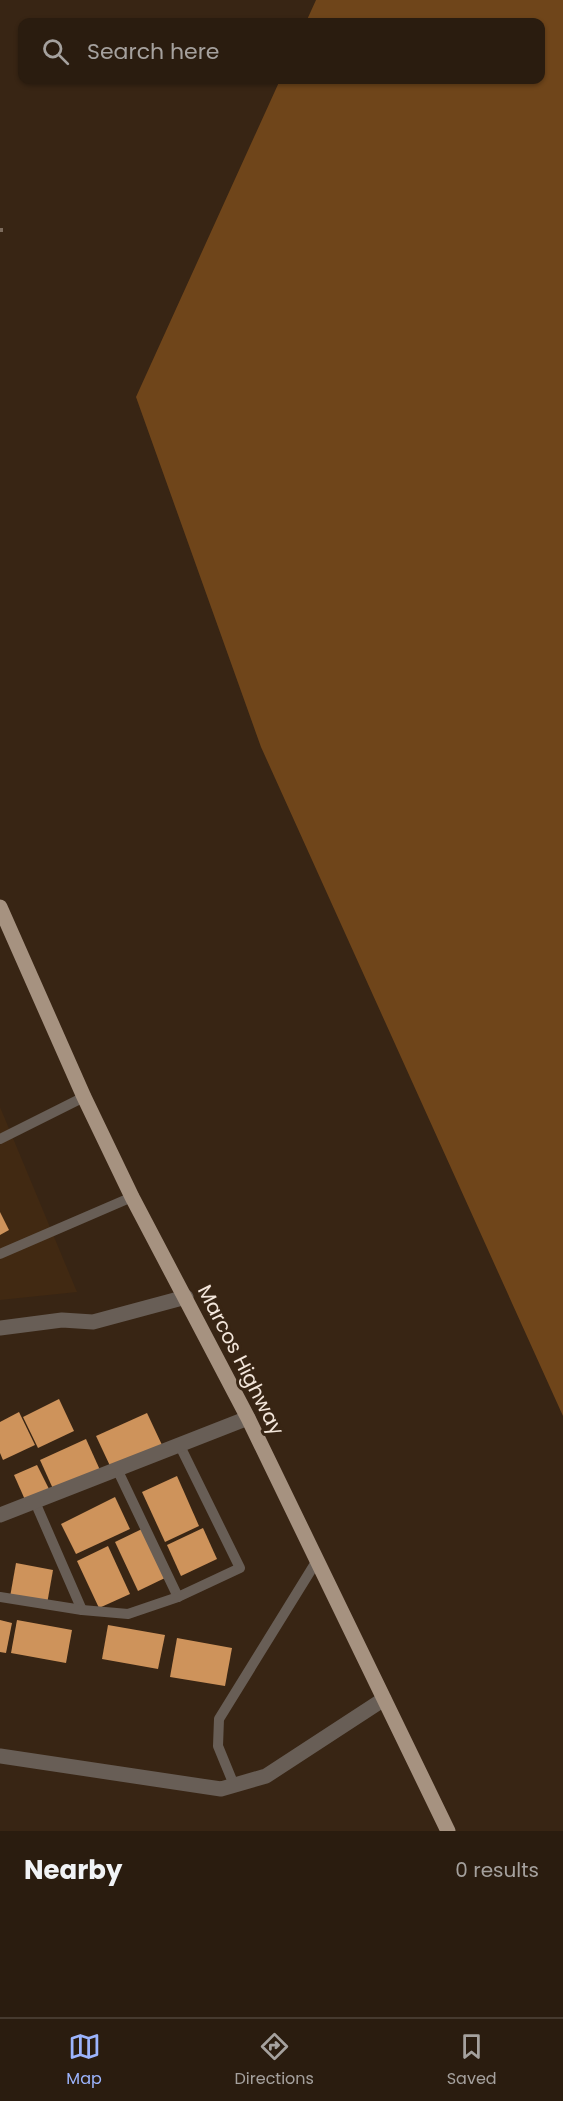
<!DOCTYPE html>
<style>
:root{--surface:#2a1c0f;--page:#322518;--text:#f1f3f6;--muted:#a5a19e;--line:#463a2f;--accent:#9cb4fd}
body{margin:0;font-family:Poppins,sans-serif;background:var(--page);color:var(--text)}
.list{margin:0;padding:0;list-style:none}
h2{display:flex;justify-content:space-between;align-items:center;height:78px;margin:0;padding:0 24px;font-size:26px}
h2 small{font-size:20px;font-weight:400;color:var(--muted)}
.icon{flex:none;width:33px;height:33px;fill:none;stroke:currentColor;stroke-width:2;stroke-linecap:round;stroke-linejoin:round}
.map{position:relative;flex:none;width:563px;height:1831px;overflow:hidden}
.search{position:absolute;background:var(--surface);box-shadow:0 2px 4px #0004;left:18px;right:18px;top:18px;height:66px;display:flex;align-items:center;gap:15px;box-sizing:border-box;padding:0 21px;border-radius:12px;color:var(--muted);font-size:22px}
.sheet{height:186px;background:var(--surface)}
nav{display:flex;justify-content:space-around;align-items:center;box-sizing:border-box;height:84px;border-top:2px solid var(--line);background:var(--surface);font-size:16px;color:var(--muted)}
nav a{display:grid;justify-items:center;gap:3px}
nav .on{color:var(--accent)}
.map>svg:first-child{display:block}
</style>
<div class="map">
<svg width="563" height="1831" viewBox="0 0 563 1831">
<rect width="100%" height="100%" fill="#382514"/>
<!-- built -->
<path fill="#412912" d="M0,1107L77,1292L0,1300Z"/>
<!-- forest -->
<path fill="#6f451a" d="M316,0H563V1416L261,747L136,397L280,80H540V22H306Z"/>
<!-- building -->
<g fill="#ce935b">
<path d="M0,1212L9,1230L0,1235Z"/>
<path d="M59,1399L74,1431L38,1448L23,1417Z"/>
<path d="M19,1412L35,1445L3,1460L0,1453V1422Z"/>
<path d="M147,1413L162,1445L111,1468L96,1436Z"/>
<path d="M86,1439L100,1470L54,1491L40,1460Z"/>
<path d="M37,1465L50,1491L26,1502L14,1475Z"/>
<path d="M177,1476L199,1526L165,1542L142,1492Z"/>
<path d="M115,1497L130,1529L76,1554L61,1524Z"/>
<path d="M144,1528L167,1577L138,1591L115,1542Z"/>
<path d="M203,1528L217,1559L181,1576L167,1545Z"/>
<path d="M108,1546L130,1594L99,1608L77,1561Z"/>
<path d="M16,1563L53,1570L47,1604L10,1597Z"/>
<path d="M0,1620L12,1623L6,1653L0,1652Z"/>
<path d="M17,1620L72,1630L66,1663L11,1653Z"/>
<path d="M108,1625L165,1635L158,1669L102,1659Z"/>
<path d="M177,1638L232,1648L225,1686L170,1677Z"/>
</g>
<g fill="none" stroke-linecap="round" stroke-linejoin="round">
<!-- path -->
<path stroke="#7c6b5c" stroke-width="4" stroke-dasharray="4.5 4.5" stroke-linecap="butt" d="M0,230H3"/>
<!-- service -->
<g stroke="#685e56" stroke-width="10">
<path d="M0,1139L84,1097"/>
<path d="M0,1254L132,1197"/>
<path d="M117,1469L178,1597"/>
<path d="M35,1502L82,1610"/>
<path d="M0,1597L82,1610L128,1614L178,1597L240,1568L180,1446"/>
<path d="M234,1785L218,1746L219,1719L316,1562"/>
</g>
<!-- minor -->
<g stroke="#685e56" stroke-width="15">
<path d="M0,1328L62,1320L93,1322L186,1297"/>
<path d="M0,1515L248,1418"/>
<path d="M0,1756L221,1789L266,1776L384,1699"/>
</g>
<!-- primary -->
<path stroke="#a69280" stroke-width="15" d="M0,907L84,1097L132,1197L248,1418L448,1831"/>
</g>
<g text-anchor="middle" stroke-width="6" stroke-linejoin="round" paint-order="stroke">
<!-- street labels -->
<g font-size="20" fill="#f3e6db" stroke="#382514">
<text transform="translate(241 1360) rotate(63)" y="7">Marcos Highway</text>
</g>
</g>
</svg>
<div class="search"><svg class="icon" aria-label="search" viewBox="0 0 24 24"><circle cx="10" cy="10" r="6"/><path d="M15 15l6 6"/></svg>Search here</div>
</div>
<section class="sheet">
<h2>Nearby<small>0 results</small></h2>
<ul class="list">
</ul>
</section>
<nav>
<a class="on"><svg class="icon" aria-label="map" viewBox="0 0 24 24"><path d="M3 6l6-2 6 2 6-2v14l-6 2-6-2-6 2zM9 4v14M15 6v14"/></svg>Map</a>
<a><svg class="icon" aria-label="directions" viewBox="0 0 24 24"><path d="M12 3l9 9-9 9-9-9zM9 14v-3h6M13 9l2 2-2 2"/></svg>Directions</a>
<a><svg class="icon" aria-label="saved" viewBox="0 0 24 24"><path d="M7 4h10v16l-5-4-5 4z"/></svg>Saved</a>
</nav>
